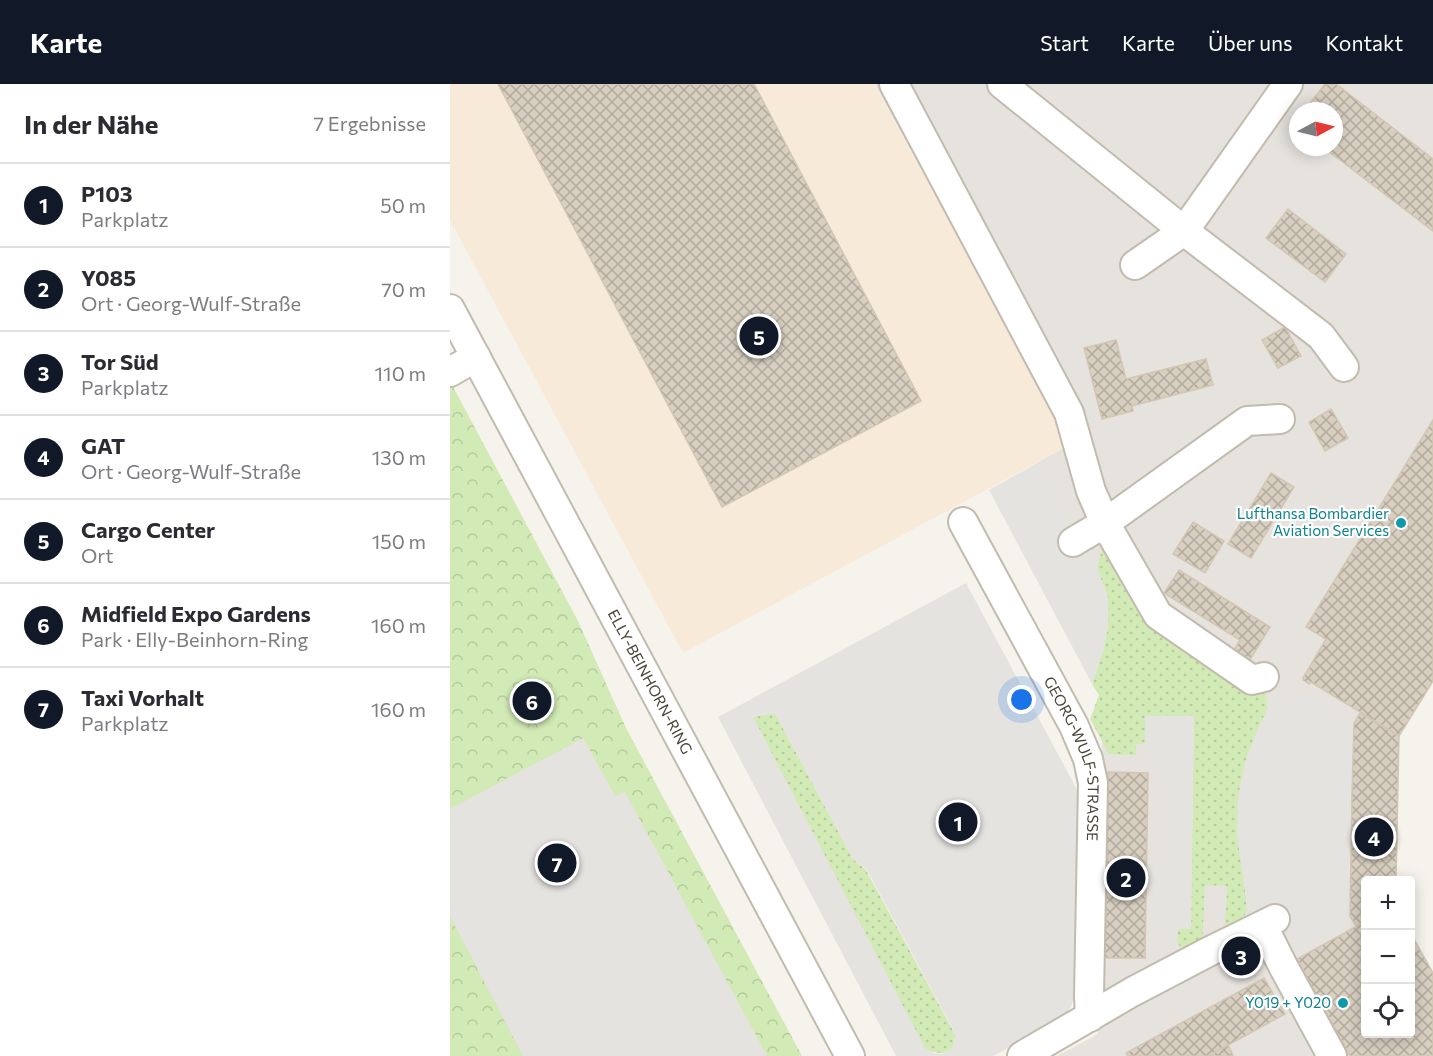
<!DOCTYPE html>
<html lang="de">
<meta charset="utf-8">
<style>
:root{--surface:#fff;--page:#f2f2f3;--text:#2b2b33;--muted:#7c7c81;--line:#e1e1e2;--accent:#111827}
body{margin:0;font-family:Commissioner,sans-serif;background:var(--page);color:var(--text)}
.controls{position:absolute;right:18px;bottom:18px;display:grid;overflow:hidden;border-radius:6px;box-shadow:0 3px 15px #0003}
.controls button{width:54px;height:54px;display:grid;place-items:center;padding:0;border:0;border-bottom:2px solid var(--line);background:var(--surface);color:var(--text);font:30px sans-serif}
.compass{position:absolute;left:839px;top:18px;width:54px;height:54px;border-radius:50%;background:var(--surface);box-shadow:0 3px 15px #0003;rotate:83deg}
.you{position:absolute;left:572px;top:616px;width:21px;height:21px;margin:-15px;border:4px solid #fff;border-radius:50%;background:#1a73e8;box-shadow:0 0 0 9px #1a73e833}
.badge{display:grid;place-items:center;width:39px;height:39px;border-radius:50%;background:var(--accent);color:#fff;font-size:20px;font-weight:700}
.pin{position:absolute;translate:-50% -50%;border:3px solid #fff;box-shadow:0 2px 6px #0006}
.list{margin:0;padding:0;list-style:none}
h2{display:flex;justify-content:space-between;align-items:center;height:78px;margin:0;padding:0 24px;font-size:26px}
h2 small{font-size:20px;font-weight:400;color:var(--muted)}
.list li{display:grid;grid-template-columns:39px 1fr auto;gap:18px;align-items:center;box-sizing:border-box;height:84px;padding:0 24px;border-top:2px solid var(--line)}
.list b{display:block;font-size:22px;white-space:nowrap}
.list p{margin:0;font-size:20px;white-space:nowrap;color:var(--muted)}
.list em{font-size:20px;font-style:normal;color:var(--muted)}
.icon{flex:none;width:33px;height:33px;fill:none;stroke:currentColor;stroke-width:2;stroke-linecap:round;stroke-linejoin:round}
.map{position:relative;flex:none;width:983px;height:972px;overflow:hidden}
header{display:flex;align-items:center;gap:36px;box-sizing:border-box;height:84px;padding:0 30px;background:var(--accent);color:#fff}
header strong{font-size:28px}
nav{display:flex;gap:33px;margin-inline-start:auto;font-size:21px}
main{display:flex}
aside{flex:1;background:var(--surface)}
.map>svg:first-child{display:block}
</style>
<header>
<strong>Karte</strong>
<nav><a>Start</a><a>Karte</a><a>Über uns</a><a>Kontakt</a></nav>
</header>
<main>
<aside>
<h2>In der Nähe<small>7 Ergebnisse</small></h2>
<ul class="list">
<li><span class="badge">1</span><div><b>P103</b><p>Parkplatz</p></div><em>50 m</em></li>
<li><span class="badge">2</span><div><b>Y085</b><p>Ort · Georg-Wulf-Straße</p></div><em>70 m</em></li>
<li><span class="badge">3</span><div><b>Tor Süd</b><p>Parkplatz</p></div><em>110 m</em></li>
<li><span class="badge">4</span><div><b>GAT</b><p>Ort · Georg-Wulf-Straße</p></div><em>130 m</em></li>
<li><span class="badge">5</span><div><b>Cargo Center</b><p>Ort</p></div><em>150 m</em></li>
<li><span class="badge">6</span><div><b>Midfield Expo Gardens</b><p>Park · Elly-Beinhorn-Ring</p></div><em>160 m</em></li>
<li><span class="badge">7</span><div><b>Taxi Vorhalt</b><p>Parkplatz</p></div><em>160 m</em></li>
</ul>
</aside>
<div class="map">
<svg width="983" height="972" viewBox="0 0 983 972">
<defs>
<pattern id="grass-dots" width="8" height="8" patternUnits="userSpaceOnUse" patternTransform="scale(1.5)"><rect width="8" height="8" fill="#d2eab5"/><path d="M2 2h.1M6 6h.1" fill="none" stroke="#b6ca9c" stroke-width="1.8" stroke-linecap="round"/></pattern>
<pattern id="park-crowns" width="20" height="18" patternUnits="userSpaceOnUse" patternTransform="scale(1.5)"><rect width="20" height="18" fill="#d2eab5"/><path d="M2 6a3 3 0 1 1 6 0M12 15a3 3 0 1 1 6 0" fill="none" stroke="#b6ca9c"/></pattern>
<pattern id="building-cross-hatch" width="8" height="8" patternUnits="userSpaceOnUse" patternTransform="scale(1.5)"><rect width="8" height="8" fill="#d8cfc1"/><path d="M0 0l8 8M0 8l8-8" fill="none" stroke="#b1aa9e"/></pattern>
</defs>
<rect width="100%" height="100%" fill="#f6f3ec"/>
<!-- commercial -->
<path fill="#f7ead8" d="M0,0H48L272,423L471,317L304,0H424L604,331L614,364L233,569L0,136Z"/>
<!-- industrial -->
<path fill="#e6e2dd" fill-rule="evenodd" d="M425,0H983V336L856,543L876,555L853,597L859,600L861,598L910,629L904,639L902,710L900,832L906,842L847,875L900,972H607L648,950L651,691L654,563L658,514L646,484L589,378L614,364L604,331ZM848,27H884V63H848Z"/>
<!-- grass -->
<g fill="url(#grass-dots)">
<path d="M654,458L705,540L816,610L817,625L807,647L787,750L795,807L797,826L793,835L775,846L777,802L755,801L752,862L733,867C727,860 727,854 728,845L741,844L744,633L700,659L686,660V671L659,670L640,635L649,611L642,600L654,563L658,514L647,484Z"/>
<path d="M325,629L403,775L416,786L505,950C506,971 491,972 475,965L302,633Z"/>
</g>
<!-- park -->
<path fill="url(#park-crowns)" d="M0,297L128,537L176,644L352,972H0Z"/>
<!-- parking -->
<g fill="#e5e3e0" fill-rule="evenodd">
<path d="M614,364L590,378L647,484L658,514V543L654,563L642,600L539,406Z"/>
<path d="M516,499L631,713L630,901L618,929L600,942L543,972H446L268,633ZM325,629L403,775L417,786L505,949V957L502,964L497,968L491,970L484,969L475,964L303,633Z"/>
<path d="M855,611L904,639L900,832L895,837L853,862L797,826L795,806L787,750L788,713L795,678L807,647L821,618Z"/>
<path d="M695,632H744L741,845L706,844L709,678L695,677Z"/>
<path d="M133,654L165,712L175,708L317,972H73L0,832V725Z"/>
</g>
<!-- building -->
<g fill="url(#building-cross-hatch)" stroke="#d3c7b4" stroke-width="1.5">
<path d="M48,0H304L471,317L272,423Z"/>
<path d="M875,0H886L983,75V147L873,63H884V27H854Z"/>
<path d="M838,125L896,170L875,198L816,154Z"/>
<path d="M835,243L851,272L828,284L812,256Z"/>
<path d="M666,256L676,295L756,275L763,301L682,322L683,327L652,335L634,264Z"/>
<path d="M881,325L898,354L875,367L859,338Z"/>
<path d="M983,336V597L949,652L861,598L859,600L853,596L854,595L853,594L876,555L856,543Z"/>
<path d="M821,389L844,403L801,474L778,460Z"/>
<path d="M743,438L774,457L755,489L723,470Z"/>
<path d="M729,486L820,543L795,584L779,574L790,556L714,509Z"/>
<path d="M910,629L949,652L946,796H916V837L906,842L900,832L902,710L904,639Z"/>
<path d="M658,688L698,689L695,874H655Z"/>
<path d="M916,837V950H960V848L983,889V972H900L847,875Z"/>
<path d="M814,894L835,930L758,972H678L676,969Z"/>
<path d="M778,961L783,971L781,972H758Z"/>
</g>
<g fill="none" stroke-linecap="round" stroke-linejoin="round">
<defs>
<g id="minor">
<path d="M444,0L619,329L641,407L655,439L708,531L802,596L814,593"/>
<path d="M552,0L734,147L871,252L894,283"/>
<path d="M685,181L734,147L838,0"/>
<path id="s1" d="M0,225L400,972"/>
<path d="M0,288L26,273"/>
<path id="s2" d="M513,438L624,642L638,675L643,699L639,912L640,933"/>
<path d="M623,458L655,439L797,337L830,335"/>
<path d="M813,842L833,882L882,972"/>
<path d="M572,972L682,908L762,866L825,835"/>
</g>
</defs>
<!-- minor casing -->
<use href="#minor" stroke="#c2bbae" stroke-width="32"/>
<!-- minor -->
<use href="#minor" stroke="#fff" stroke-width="28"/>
</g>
<!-- markers -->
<g fill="#0f9aa8" stroke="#fff" stroke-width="2">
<circle cx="951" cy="439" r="6"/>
<circle cx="893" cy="919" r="6"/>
</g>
<g text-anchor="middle" stroke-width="4.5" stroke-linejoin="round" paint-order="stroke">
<!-- culture labels -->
<g font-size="15" fill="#0d838f" stroke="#fff" text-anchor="end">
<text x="939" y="435">Lufthansa Bombardier<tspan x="939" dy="17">Aviation Services</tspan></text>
<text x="881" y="924">Y019 + Y020</text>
</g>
<!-- street labels -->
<g font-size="15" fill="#4b4439" stroke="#fff">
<text dy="5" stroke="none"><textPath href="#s1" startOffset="423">ELLY-BEINHORN-RING</textPath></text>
<text dy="5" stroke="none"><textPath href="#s2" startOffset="264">GEORG-WULF-STRASSE</textPath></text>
</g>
</g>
</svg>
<div class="controls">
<button>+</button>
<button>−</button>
<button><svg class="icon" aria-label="locate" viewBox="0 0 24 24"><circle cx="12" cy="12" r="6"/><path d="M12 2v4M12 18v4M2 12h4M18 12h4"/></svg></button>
</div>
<svg class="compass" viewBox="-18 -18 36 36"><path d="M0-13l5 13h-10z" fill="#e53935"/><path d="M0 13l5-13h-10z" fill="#7c7c81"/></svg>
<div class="you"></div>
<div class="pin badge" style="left:508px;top:738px">1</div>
<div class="pin badge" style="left:676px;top:794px">2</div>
<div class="pin badge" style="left:791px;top:872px">3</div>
<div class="pin badge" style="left:924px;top:753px">4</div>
<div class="pin badge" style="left:309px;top:252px">5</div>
<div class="pin badge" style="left:82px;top:617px">6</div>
<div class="pin badge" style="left:107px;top:779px">7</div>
</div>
</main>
